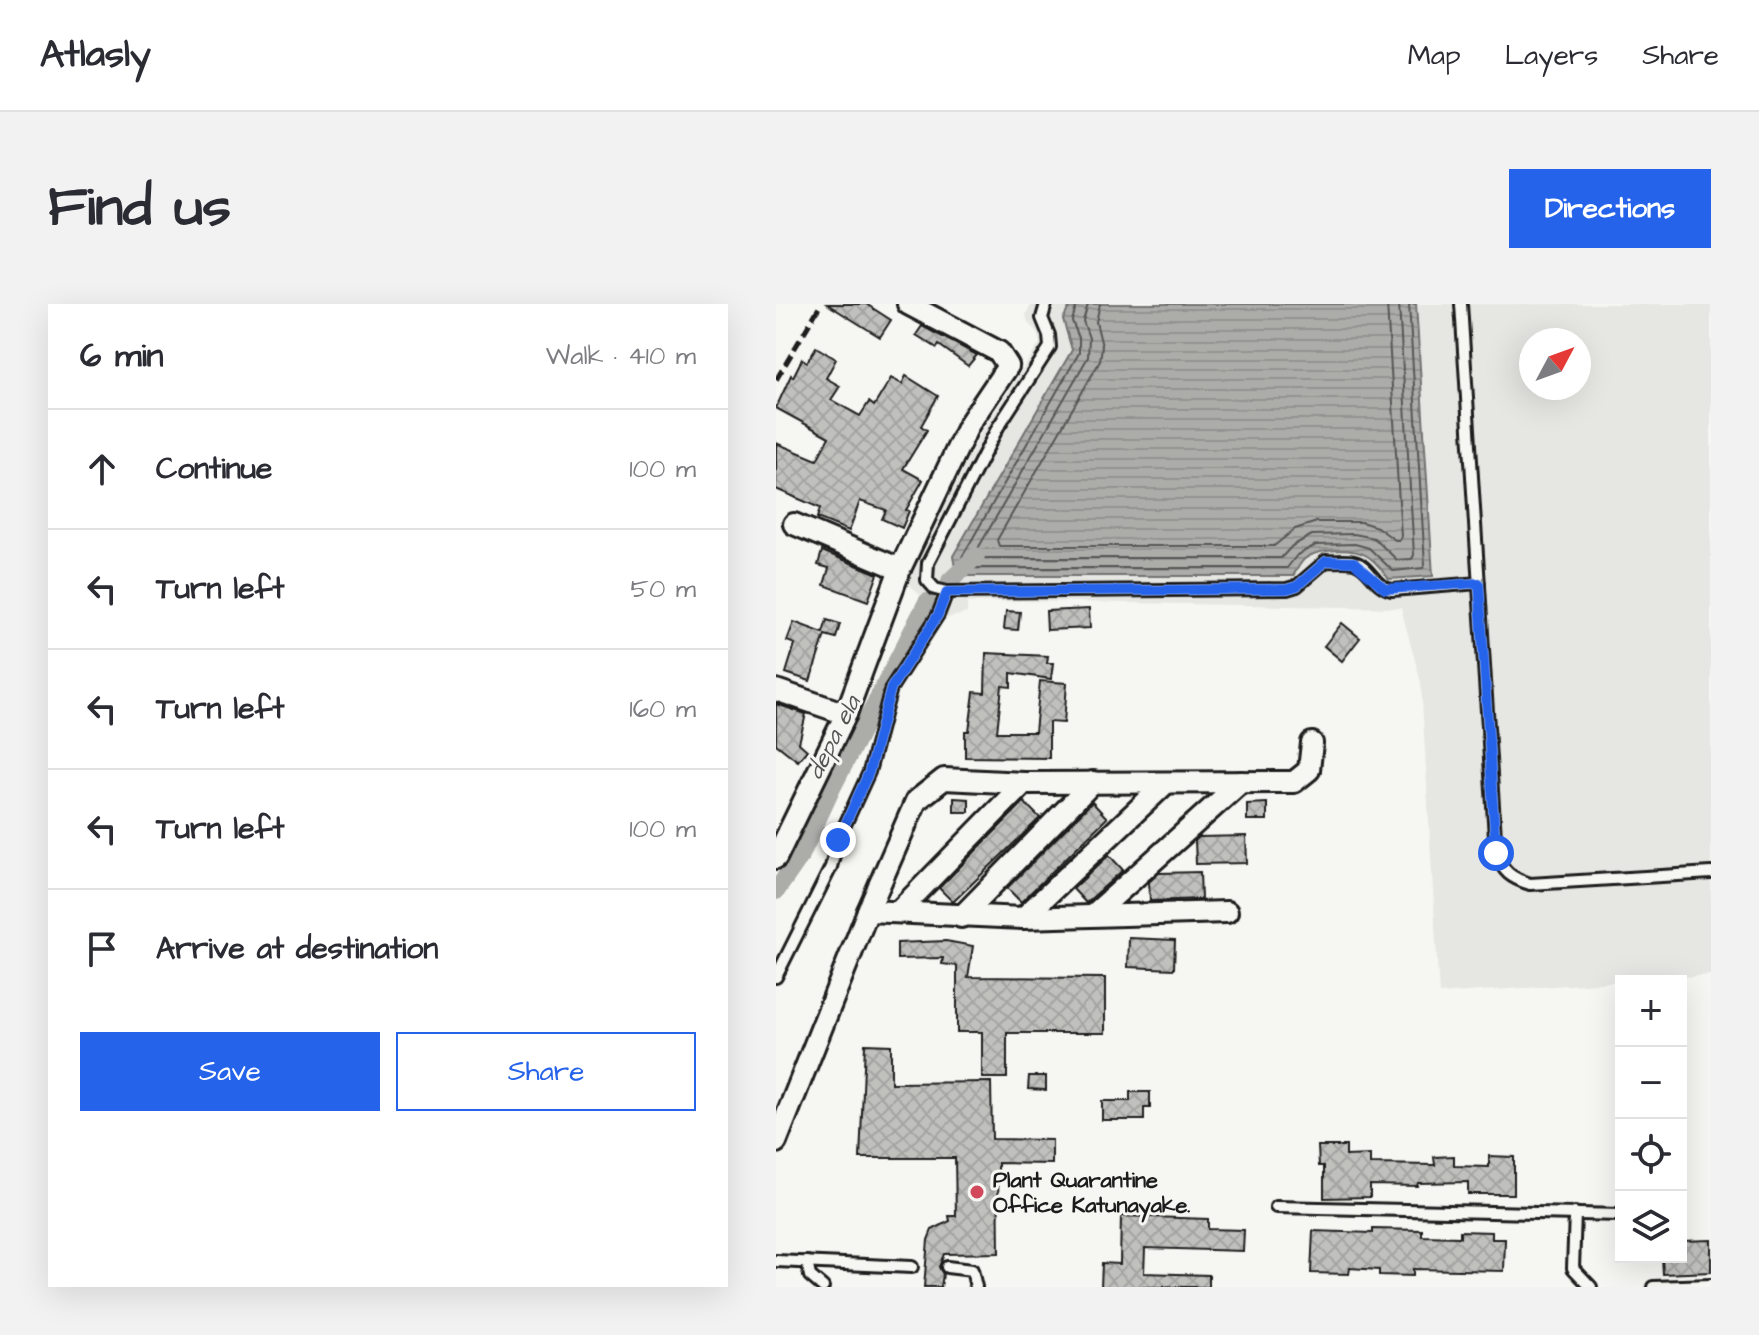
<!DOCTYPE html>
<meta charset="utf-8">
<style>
:root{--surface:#fff;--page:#f2f2f3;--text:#2b2b33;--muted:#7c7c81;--line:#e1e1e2;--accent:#2563eb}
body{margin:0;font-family:"Architects Daughter",sans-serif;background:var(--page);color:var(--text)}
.controls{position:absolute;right:24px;bottom:24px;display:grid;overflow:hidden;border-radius:0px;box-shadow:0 8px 32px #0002}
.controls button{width:72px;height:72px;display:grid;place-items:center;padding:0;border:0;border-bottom:2px solid var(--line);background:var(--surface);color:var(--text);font:40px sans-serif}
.compass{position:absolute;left:743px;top:24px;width:72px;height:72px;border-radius:50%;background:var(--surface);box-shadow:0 8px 32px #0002;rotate:49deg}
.stop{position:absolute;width:24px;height:24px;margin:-18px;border:6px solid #2563eb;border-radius:50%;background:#fff}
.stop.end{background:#2563eb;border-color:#fff;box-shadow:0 2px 8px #0008}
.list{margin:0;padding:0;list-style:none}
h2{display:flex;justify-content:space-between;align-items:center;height:104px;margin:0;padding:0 32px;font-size:34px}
h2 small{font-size:26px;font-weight:400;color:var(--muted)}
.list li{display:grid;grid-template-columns:52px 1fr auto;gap:24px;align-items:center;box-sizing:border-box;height:120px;padding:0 32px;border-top:2px solid var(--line)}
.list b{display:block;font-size:30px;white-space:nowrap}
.list em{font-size:26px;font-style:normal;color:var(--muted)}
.actions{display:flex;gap:16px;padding:24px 32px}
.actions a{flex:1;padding:18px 0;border:2px solid var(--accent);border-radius:0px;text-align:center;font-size:28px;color:var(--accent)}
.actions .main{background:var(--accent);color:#fff}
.icon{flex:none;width:44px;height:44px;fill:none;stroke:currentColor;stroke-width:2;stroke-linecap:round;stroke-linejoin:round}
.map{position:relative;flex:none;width:935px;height:983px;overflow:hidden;border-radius:0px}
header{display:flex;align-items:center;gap:48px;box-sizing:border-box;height:112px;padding:0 40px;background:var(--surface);border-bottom:2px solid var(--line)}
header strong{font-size:38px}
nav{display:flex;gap:44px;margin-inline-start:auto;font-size:28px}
.intro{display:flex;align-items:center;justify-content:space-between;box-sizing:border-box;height:192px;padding:0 48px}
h1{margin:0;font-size:56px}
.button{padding:20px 36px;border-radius:0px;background:var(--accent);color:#fff;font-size:28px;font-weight:700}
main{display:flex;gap:48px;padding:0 48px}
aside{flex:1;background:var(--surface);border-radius:0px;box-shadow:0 8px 32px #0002}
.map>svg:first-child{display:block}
</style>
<header>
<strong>Atlasly</strong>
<nav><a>Map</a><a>Layers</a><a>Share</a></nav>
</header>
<div class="intro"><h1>Find us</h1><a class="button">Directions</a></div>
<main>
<aside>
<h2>6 min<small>Walk · 410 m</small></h2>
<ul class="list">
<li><svg class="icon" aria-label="ahead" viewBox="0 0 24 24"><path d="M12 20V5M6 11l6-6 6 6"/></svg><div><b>Continue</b></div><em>100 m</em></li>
<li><svg class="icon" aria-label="left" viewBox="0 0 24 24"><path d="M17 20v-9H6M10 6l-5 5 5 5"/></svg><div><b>Turn left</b></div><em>50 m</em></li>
<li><svg class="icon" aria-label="left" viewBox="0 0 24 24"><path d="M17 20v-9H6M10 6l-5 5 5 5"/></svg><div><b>Turn left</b></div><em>160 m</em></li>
<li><svg class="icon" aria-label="left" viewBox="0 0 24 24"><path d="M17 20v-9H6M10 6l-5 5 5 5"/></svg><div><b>Turn left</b></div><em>100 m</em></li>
<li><svg class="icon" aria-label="arrive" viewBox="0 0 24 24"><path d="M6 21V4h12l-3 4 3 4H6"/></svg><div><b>Arrive at destination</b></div></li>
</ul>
<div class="actions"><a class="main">Save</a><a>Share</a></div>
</aside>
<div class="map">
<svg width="935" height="983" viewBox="0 0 935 983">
<defs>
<pattern id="water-rules" width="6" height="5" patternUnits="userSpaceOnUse" patternTransform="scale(2)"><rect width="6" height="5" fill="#acaca9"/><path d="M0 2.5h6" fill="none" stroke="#939391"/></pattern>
<pattern id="building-cross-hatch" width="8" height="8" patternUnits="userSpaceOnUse" patternTransform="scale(2)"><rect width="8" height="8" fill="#c0c0bd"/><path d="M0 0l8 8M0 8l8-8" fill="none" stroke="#a4a4a2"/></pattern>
</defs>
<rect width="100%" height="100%" fill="#f6f6f2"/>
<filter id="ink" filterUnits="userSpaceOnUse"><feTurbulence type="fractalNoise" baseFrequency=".0125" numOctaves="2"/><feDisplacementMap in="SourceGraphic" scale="16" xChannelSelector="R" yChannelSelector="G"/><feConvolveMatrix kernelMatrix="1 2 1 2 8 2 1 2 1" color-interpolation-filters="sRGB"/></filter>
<g filter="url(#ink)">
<!-- built -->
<path fill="#e6e6e2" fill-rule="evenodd" d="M256,0H935V671L663,690L645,379L625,304L244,297L191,299V309L171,314L152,308L151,298L130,277L206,127L264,39L261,28L252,19L250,10ZM755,36H803V84H755Z"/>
<!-- water -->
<path fill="url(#water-rules)" stroke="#727271" stroke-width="2" d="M295,0H640L657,272L613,275C606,267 600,257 591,252C578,244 546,245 533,252C525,256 522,264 517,272H192C182,267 178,263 177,252L296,46L287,15Z"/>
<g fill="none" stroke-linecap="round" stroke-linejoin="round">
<!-- shore -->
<g stroke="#565654" stroke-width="2">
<path d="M301,0L296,17L303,34V49L186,253V258L193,264H511L521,251L540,241L579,240L593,244L617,267L647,264L649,261L633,0"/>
<path d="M312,0L307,17L313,34L312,53L200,248L202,254H505L516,242L536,231L578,230L598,234L621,256L636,255L638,251L623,0"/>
<path d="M324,0L320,18L326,42L324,57L221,236L223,242H498L519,225L541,218H585L601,223L619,236H623L625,232L611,0"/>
</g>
<!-- canal -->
<g stroke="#acaca9" stroke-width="18">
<path d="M174,277L200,252"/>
<path d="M0,587L25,551L55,486L151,298"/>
</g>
</g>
<!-- building -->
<g fill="url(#building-cross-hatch)" stroke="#1c1c1c" stroke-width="2">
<path d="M51,0H90L115,16L104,33Z"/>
<path d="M146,22L201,51L192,62L163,41L161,44L140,31Z"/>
<path d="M40,43L60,55L50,74L64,82L55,96L84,112L93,98L98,102L115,74L126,80L130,72L162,92L145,122L151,126L127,165L147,176L130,206L133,207L126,224L106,215L110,206L84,197L73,227L41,214L44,204L0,185V139L41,156L53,133L0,104L15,71L17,73L26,55L31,58Z"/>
<path d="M46,247L102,270L92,297L48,281L53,264L42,261Z"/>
<path d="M313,305L314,324L271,326L270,307Z"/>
<path d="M230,307L244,308L242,326L228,325Z"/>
<path d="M51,316L64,320L60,334L49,331L34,377L10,369L19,340L11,337L18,318L47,329Z"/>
<path d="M566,319L584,334L566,357L548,342Z"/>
<path d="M210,349L272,352L271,359H277L275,375L235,369V383L226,382L221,428H259L264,377L291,379L288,419L273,418V454L189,453V427H193L198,388L209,389Z"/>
<path d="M0,400L30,410L23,439L31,446L22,457L0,440Z"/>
<path d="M178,494L193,495V508H178Z"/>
<path d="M248,498L264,514L177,598L163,584Z"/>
<path d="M316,498L331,514L245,598L231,584Z"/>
<path d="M491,499V516H471V500Z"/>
<path d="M470,532L471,559L420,560L419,537L423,533Z"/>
<path d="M333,551L347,566L310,599L297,585Z"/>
<path d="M424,568L425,595L374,597L373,578L383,569Z"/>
<path d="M353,634L399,636L398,665L352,663Z"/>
<path d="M170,637L197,642L192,673L329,674V729H231V774H206V728H181V662L166,660L167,654L121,655V639Z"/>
<path d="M89,740L115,741V779L215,778L216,835L276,836V860L222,859L223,949L168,950L163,963L167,970L165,983H148L152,936L156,926L174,917L173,912H180L179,854H84Z"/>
<path d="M253,772H270V786L252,785Z"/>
<path d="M354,788H374V804H368V816H326V797H354Z"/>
<path d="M542,842H570V852L594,851V860L659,861L658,853L678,852V862L713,863V852L738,853V890H692V878L642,879L641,882L594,881V893L548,894V862H543Z"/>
<path d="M345,912L432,915V925L468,926L467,947L369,944L368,969L433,971V983H325L326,959L344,960Z"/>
<path d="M597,925L646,926V932L684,933V927L716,928V935H729L728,967L637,965V972L603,971V966L574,964L573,970L535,969L537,927L597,929Z"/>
<path d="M935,936V968L887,970L886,953H905V937Z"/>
</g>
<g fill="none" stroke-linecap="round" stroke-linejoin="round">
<defs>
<g id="service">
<path d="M270,0L266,14L273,31L274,43L222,123L152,259L151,276L159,285L171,288L511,285L521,282L550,257C558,258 570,256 578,258C594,262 598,283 616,286L703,279"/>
<path d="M685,0L720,549C727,568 735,574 754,580L935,569"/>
<path d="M0,673L55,563L62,536L93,468L115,384L162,311L171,288"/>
<path d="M500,903L845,911"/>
<path d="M799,909L797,964L815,983"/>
<path d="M0,957L136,963"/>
<path d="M31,958L34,972L47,983"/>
<path d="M171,963L196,966L200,983"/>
<path d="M877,983L935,981"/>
</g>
<g id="minor">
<path d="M18,220L124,265"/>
<path d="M0,386L70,410"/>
<path d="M0,554L70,410L124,265L193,120L232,62L223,48L132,0"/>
<path d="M92,607L247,614L451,608"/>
<path d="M122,608L248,479"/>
<path d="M317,611L465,478"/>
<path d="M185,613L317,478"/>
<path d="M247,614L390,479"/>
<path d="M0,838L92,607L140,497L168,475L248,479L518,478L533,466L536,439"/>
</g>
</defs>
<!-- service casing -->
<use href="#service" stroke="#1c1c1c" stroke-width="16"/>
<!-- minor casing -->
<use href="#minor" stroke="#1c1c1c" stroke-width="26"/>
<!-- service -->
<use href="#service" stroke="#f6f6f2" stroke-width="10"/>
<!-- minor -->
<use href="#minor" stroke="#f6f6f2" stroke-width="20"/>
<!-- rail -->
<path stroke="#1c1c1c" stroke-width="5" stroke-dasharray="12 6" stroke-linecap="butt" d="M0,76L45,0"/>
</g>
</g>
<g fill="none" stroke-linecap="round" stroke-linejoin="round" filter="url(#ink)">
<!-- route -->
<path stroke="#2563eb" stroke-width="10" d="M62,536L93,468L115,384L162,311L171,288L511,285L521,282L550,257L578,258L609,285L703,279L720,549"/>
</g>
<!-- markers -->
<circle fill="#d1495b" stroke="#f6f6f2" stroke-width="3" cx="201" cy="888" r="8"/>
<g text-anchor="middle" stroke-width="6" stroke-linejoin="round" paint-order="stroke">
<!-- poi labels -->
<g font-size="22" font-weight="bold" fill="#1c1c1c" stroke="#f6f6f2" text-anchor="start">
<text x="217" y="883">Plant Quarantine<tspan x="217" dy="25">Office Katunayake.</tspan></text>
</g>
<!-- water labels -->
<g font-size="24" font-style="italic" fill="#565654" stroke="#f6f6f2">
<text transform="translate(57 433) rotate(-63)" y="8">depa ela</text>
</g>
</g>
</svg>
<div class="controls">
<button>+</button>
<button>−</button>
<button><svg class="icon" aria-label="locate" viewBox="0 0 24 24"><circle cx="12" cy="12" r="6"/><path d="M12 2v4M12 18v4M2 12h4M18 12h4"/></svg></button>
<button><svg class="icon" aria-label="layers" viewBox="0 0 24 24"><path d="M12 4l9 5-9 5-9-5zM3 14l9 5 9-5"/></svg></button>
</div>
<svg class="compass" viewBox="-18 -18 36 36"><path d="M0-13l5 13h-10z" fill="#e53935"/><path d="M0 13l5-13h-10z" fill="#7c7c81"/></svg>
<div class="stop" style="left:720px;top:549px"></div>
<div class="stop end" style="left:62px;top:536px"></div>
</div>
</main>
